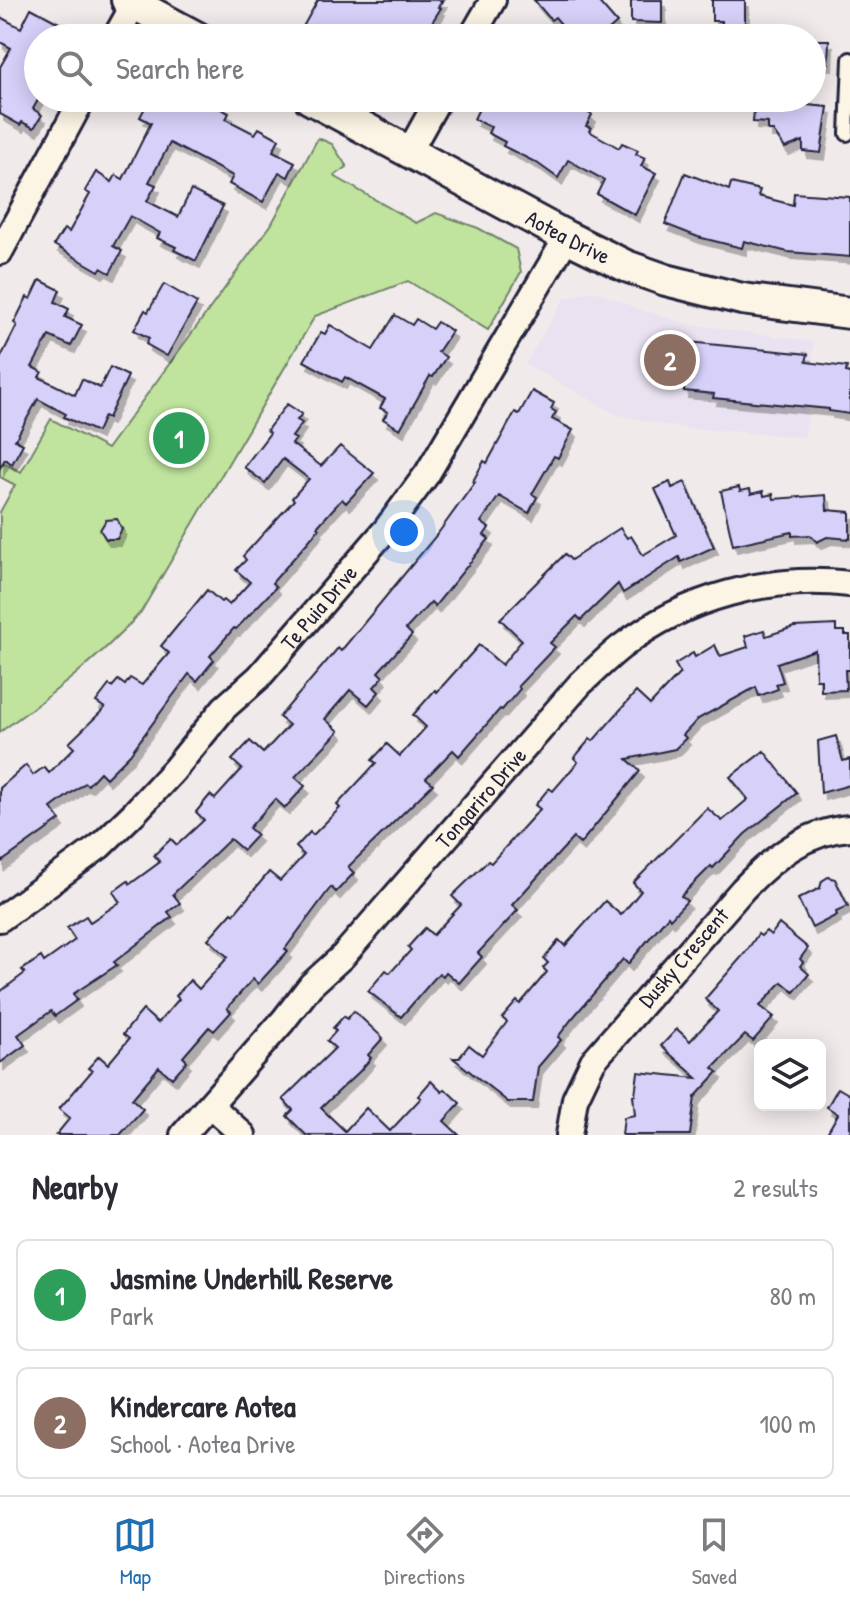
<!DOCTYPE html>
<meta charset="utf-8">
<style>
:root{--surface:#fff;--page:#f2f2f3;--text:#2b2b33;--muted:#7c7c81;--line:#e1e1e2;--accent:#1f6fb2}
body{margin:0;font-family:"Patrick Hand",sans-serif;background:var(--page);color:var(--text)}
.controls{position:absolute;right:24px;bottom:24px;display:grid;overflow:hidden;border-radius:12px;box-shadow:0 4px 20px #0003}
.controls button{width:72px;height:72px;display:grid;place-items:center;padding:0;border:0;border-bottom:2px solid var(--line);background:var(--surface);color:var(--text);font:40px sans-serif}
.you{position:absolute;left:404px;top:532px;width:28px;height:28px;margin:-20px;border:6px solid #fff;border-radius:50%;background:#1a73e8;box-shadow:0 0 0 12px #1a73e833}
.badge{display:grid;place-items:center;width:52px;height:52px;border-radius:50%;background:var(--accent);color:#fff;font-size:26px;font-weight:700}
.pin{position:absolute;translate:-50% -50%;border:4px solid #fff;box-shadow:0 2px 8px #0006}
.list{margin:0;padding:0;list-style:none}
h2{display:flex;justify-content:space-between;align-items:center;height:104px;margin:0;padding:0 32px;font-size:34px}
h2 small{font-size:26px;font-weight:400;color:var(--muted)}
.list li{display:grid;grid-template-columns:52px 1fr auto;gap:24px;align-items:center;box-sizing:border-box;height:112px;margin:0 16px 16px;padding:0 16px;border:2px solid var(--line);border-radius:12px}
.list b{display:block;font-size:30px;white-space:nowrap}
.list p{margin:0;font-size:26px;white-space:nowrap;color:var(--muted)}
.list em{font-size:26px;font-style:normal;color:var(--muted)}
.icon{flex:none;width:44px;height:44px;fill:none;stroke:currentColor;stroke-width:2;stroke-linecap:round;stroke-linejoin:round}
.map{position:relative;flex:none;width:850px;height:1135px;overflow:hidden}
.search{position:absolute;background:var(--surface);box-shadow:0 4px 20px #0003;left:24px;right:24px;top:24px;height:88px;display:flex;align-items:center;gap:20px;box-sizing:border-box;padding:0 28px;border-radius:44px;color:var(--muted);font-size:30px}
.sheet{height:360px;background:var(--surface)}
nav{display:flex;justify-content:space-around;align-items:center;box-sizing:border-box;height:112px;border-top:2px solid var(--line);background:var(--surface);font-size:22px;color:var(--muted)}
nav a{display:grid;justify-items:center;gap:4px}
nav .on{color:var(--accent)}
.map>svg:first-child{display:block}
</style>
<div class="map">
<svg width="850" height="1135" viewBox="0 0 850 1135">
<defs>
<filter id="shadow"><feDropShadow dx="4" dy="7" stdDeviation="0" flood-color="#0004"/></filter>
</defs>
<rect width="100%" height="100%" fill="#f1eaeb"/>
<filter id="ink" filterUnits="userSpaceOnUse"><feTurbulence type="fractalNoise" baseFrequency=".0125" numOctaves="2"/><feDisplacementMap in="SourceGraphic" scale="16" xChannelSelector="R" yChannelSelector="G"/><feConvolveMatrix kernelMatrix="1 2 1 2 8 2 1 2 1" color-interpolation-filters="sRGB"/></filter>
<g filter="url(#ink)">
<!-- built -->
<path fill="#e9e2f0" d="M594,291L644,311L688,324L814,342L805,437L675,427L618,415L525,364L565,298Z"/>
<!-- green -->
<path fill="#c0e49e" stroke="#71836c" stroke-width="2" d="M318,138L332,144L347,167L334,176L416,223L436,213L478,228L516,249L521,272L488,330L408,281L315,316L141,612C99,659 51,695 0,732V512L15,485L0,477V461L21,472L51,419L107,449L271,225Z"/>
<!-- building -->
<g fill="#d7d1fa" stroke="#22223b" stroke-width="2" filter="url(#shadow)">
<path d="M318,0H443L438,7L441,8L422,38H311L300,32Z"/>
<path d="M534,0H597L617,23L600,38H573L555,17L551,20Z"/>
<path d="M631,0H662V23L631,22Z"/>
<path d="M712,0H745V38H722V21H712Z"/>
<path d="M31,8L87,38H38V100L33,109L42,115L34,128L22,122L20,125L0,114V67L11,48L0,42V17L21,28Z"/>
<path d="M812,40H829L828,63H812Z"/>
<path d="M150,98H181L198,107L202,99L229,113L226,119L255,134L259,128L279,139L273,151L295,162L288,177L279,172L263,202L229,184L233,176L170,143L149,182L156,185L147,201L178,217L191,190L223,206L196,261L174,250L176,247L157,238L160,233L130,216L113,246L122,251L110,273L101,268L99,271L54,245L64,229L69,232L90,194L85,191L96,172L112,182L116,175L123,179L151,123L140,117Z"/>
<path d="M484,98H514L538,110L544,98H562L592,115L586,126L591,128L589,131L619,148L622,143L638,150L636,154L645,158L641,166L656,173L635,215L597,194L604,180L568,160L558,178L537,163L503,146L505,142L488,133L491,127L474,119Z"/>
<path d="M755,100L828,107L821,153L803,151V141L785,148L773,131H768V123L753,122Z"/>
<path d="M685,173L729,190L731,183L760,190L758,196L793,205L794,193L850,197V257L788,252L744,241L742,248L698,237L665,224Z"/>
<path d="M40,280L60,290L55,302L69,309L65,317L82,325L71,346L49,336L32,367L42,372L39,377L75,395L82,379L100,388L110,367L128,376L108,418L104,416L97,432L64,417L66,414L38,399L15,440L23,444L12,464L5,459L0,468V359L17,325L14,323L27,297L31,299Z"/>
<path d="M164,284L197,303L167,356L146,344L149,338L134,330L145,310L148,312Z"/>
<path d="M395,315L412,325L416,319L432,329L437,322L452,331L438,352L446,357L433,377L430,376L400,429L383,419L388,412L380,408L385,399L345,377L342,382L304,361L321,332L325,334L330,325L373,350Z"/>
<path d="M688,342L808,354L806,362L847,367L846,372L850,373V414L829,411V409L713,398L714,394L684,391Z"/>
<path d="M532,391L554,403L551,409L556,412L552,419L573,430L558,458L554,456L532,494L537,497L529,513L499,496L481,522L489,528L484,535L489,539L435,606L431,602L406,629L412,635L378,672L383,677L374,687L379,692L368,705L350,690L325,719L339,731L295,777L305,786L285,808L275,799L249,828L257,835L243,850L230,839L173,894L180,903L168,912L172,917L114,962L117,965L73,994L77,1000L55,1016L51,1011L18,1035L25,1045L0,1063V992L25,973L22,970L41,957L44,962L75,940L67,928L86,916L90,922L120,902L113,892L128,881L130,884L160,862L154,855L171,839L177,845L204,820L196,812L210,795L215,799L242,769L232,760L250,741L263,753L289,725L279,717L338,648L341,651L439,532L475,482L473,481L484,461L487,463L515,412L519,414Z"/>
<path d="M287,404L302,414L297,420L302,423L292,437L296,439L292,444L321,466L340,446L374,473L346,503L342,499L317,527L319,529L272,583L276,587L236,629L234,628L210,656L214,660L197,681L189,674L130,754L106,778L100,772L88,785L85,783L51,808L60,820L0,863V788L26,765L33,775L44,767L49,773L74,748L69,743L105,708L96,702L109,685L112,687L118,680L125,685L130,678L142,685L169,653L161,646L207,590L221,602L223,600L229,605L250,582L236,570L246,560L243,556L294,500L292,498L309,479L283,459L265,483L244,467L270,433L267,430Z"/>
<path d="M670,482L672,488L685,482L714,547L681,562L679,557L623,593L618,584L581,620L577,616L550,643L555,647L518,686L520,689L502,710L500,709L459,756L453,750L426,778L433,784L348,867L354,873L336,892L331,887L285,949L288,951L258,984L253,979L227,1008L231,1012L214,1031L209,1027L183,1057L187,1061L172,1078L159,1067L132,1099L143,1109L120,1135H56L70,1118L59,1109L92,1071L88,1068L99,1056L108,1064L129,1039L123,1034L143,1010L158,1023L179,999L176,996L190,980L199,989L228,957L208,939L232,912L234,914L269,872L280,881L304,855L296,847L310,832L313,835L340,808L337,805L376,763L372,760L387,744L400,756L426,727L413,715L435,690L437,692L479,645L502,665L522,640L500,619L565,554L571,560L620,528L627,538L631,536L643,555L676,535L655,489Z"/>
<path d="M739,487L740,491L750,489L751,494L763,491L764,496L773,494L774,499L826,495L827,510L850,512V539L827,537L817,542L810,535L792,536V532L733,545L721,491Z"/>
<path d="M117,519L122,529L117,539H106L100,530L106,520Z"/>
<path d="M836,625V631H845V635H850V670H845L846,690L821,691V679H816L815,650L777,663L783,682L776,684L778,689L759,696L756,687L698,719L683,735L686,738L675,749L627,759L640,771L580,844L573,838L512,905L518,910L478,953L482,957L459,983L446,972L443,976L439,973L401,1017L368,991L386,970L390,973L411,950L408,947L425,928L433,935L461,905L452,896L488,861L491,863L540,809L535,805L549,788L553,791L578,762L574,758L590,739L593,741L636,692L650,705L680,673L675,664L693,653L695,657L715,645L720,656L748,647L745,636L764,630L766,636L794,627Z"/>
<path d="M836,736L843,761L850,759V785L821,793L818,741Z"/>
<path d="M764,751L797,793L745,834L713,868L711,866L681,896L687,901L670,919L668,916L628,964L623,959L571,1020L558,1037L561,1040L538,1067L533,1102H508L453,1058H459L469,1045L482,1055L507,1022L502,1018L517,1001L520,1004L547,972L543,968L548,963L544,959L559,940L565,946L605,901L621,915L641,891L633,883L707,808L722,821L748,799L730,777Z"/>
<path d="M828,877L835,879L848,906L836,912L837,915L812,928L798,899L820,888L822,881Z"/>
<path d="M779,924L808,948L800,959L803,962L800,966L809,974L794,992L782,982L760,1006L774,1017L753,1041L745,1035L713,1068L718,1072L695,1097L690,1135H622L624,1117L635,1115L633,1095H635L638,1072L697,1078L661,1046L677,1029L690,1041L718,1011L705,999L746,952L758,934L761,936L766,931L771,935Z"/>
<path d="M354,1011L383,1038L368,1055L371,1058L360,1071L321,1108L345,1131L366,1108L390,1131L421,1098L418,1096L431,1081L442,1092L445,1089L460,1103L444,1121L459,1135H306L287,1116L293,1110L283,1099L335,1048L327,1041L336,1031L333,1028L344,1016L347,1019Z"/>
<path d="M838,1088L850,1095V1135H826L838,1114L827,1107Z"/>
</g>
<g fill="none" stroke-linecap="round" stroke-linejoin="round">
<defs>
<path id="service" d="M847,134L850,59"/>
<g id="minor">
<path d="M115,38L134,4"/>
<path d="M471,38L493,0"/>
<path d="M409,152L439,98"/>
<path d="M0,252L83,98"/>
<path id="s1" d="M0,919L100,846L135,812L174,770L224,708L259,677L387,528L427,474L567,237"/>
<path d="M210,1105L243,1135"/>
<path id="s2" d="M183,1135L283,1021L311,985L343,956L580,684C593,672 607,658 621,647C685,597 770,574 850,584"/>
<path id="s3" d="M569,1135L575,1099L593,1061L743,889C773,858 806,831 850,828"/>
</g>
<g id="tertiary">
<path d="M127,0L198,38"/>
<path id="s4" d="M309,98L567,237L626,266L666,280L742,299L850,313"/>
</g>
</defs>
<!-- service casing -->
<use href="#service" stroke="#22223b" stroke-width="18"/>
<!-- minor casing -->
<use href="#minor" stroke="#22223b" stroke-width="30"/>
<!-- tertiary casing -->
<use href="#tertiary" stroke="#22223b" stroke-width="36"/>
<!-- service -->
<use href="#service" stroke="#fcf5e5" stroke-width="12"/>
<!-- minor -->
<use href="#minor" stroke="#fcf5e5" stroke-width="24"/>
<!-- tertiary -->
<use href="#tertiary" stroke="#fcf5e5" stroke-width="30"/>
</g>
</g>
<g text-anchor="middle" stroke-width="8" stroke-linejoin="round" paint-order="stroke">
<!-- street labels -->
<g font-size="22" fill="#22223b" stroke="#fcf5e5">
<text dy="8" stroke="none"><textPath href="#s4" startOffset="294">Aotea Drive</textPath></text>
<text dy="8" stroke="none"><textPath href="#s1" startOffset="448">Te Puia Drive</textPath></text>
<text dy="8" stroke="none"><textPath href="#s2" startOffset="450">Tongariro Drive</textPath></text>
<text dy="8" stroke="none"><textPath href="#s3" startOffset="216">Dusky Crescent</textPath></text>
</g>
</g>
</svg>
<div class="controls">
<button><svg class="icon" aria-label="layers" viewBox="0 0 24 24"><path d="M12 4l9 5-9 5-9-5zM3 14l9 5 9-5"/></svg></button>
</div>
<div class="you"></div>
<div class="pin badge" style="left:179px;top:438px;background:#2e9e5b">1</div>
<div class="pin badge" style="left:670px;top:360px;background:#8d6e63">2</div>
<div class="search"><svg class="icon" aria-label="search" viewBox="0 0 24 24"><circle cx="10" cy="10" r="6"/><path d="M15 15l6 6"/></svg>Search here</div>
</div>
<section class="sheet">
<h2>Nearby<small>2 results</small></h2>
<ul class="list">
<li><span class="badge" style="background:#2e9e5b">1</span><div><b>Jasmine Underhill Reserve</b><p>Park</p></div><em>80 m</em></li>
<li><span class="badge" style="background:#8d6e63">2</span><div><b>Kindercare Aotea</b><p>School · Aotea Drive</p></div><em>100 m</em></li>
</ul>
</section>
<nav>
<a class="on"><svg class="icon" aria-label="map" viewBox="0 0 24 24"><path d="M3 6l6-2 6 2 6-2v14l-6 2-6-2-6 2zM9 4v14M15 6v14"/></svg>Map</a>
<a><svg class="icon" aria-label="directions" viewBox="0 0 24 24"><path d="M12 3l9 9-9 9-9-9zM9 14v-3h6M13 9l2 2-2 2"/></svg>Directions</a>
<a><svg class="icon" aria-label="saved" viewBox="0 0 24 24"><path d="M7 4h10v16l-5-4-5 4z"/></svg>Saved</a>
</nav>
